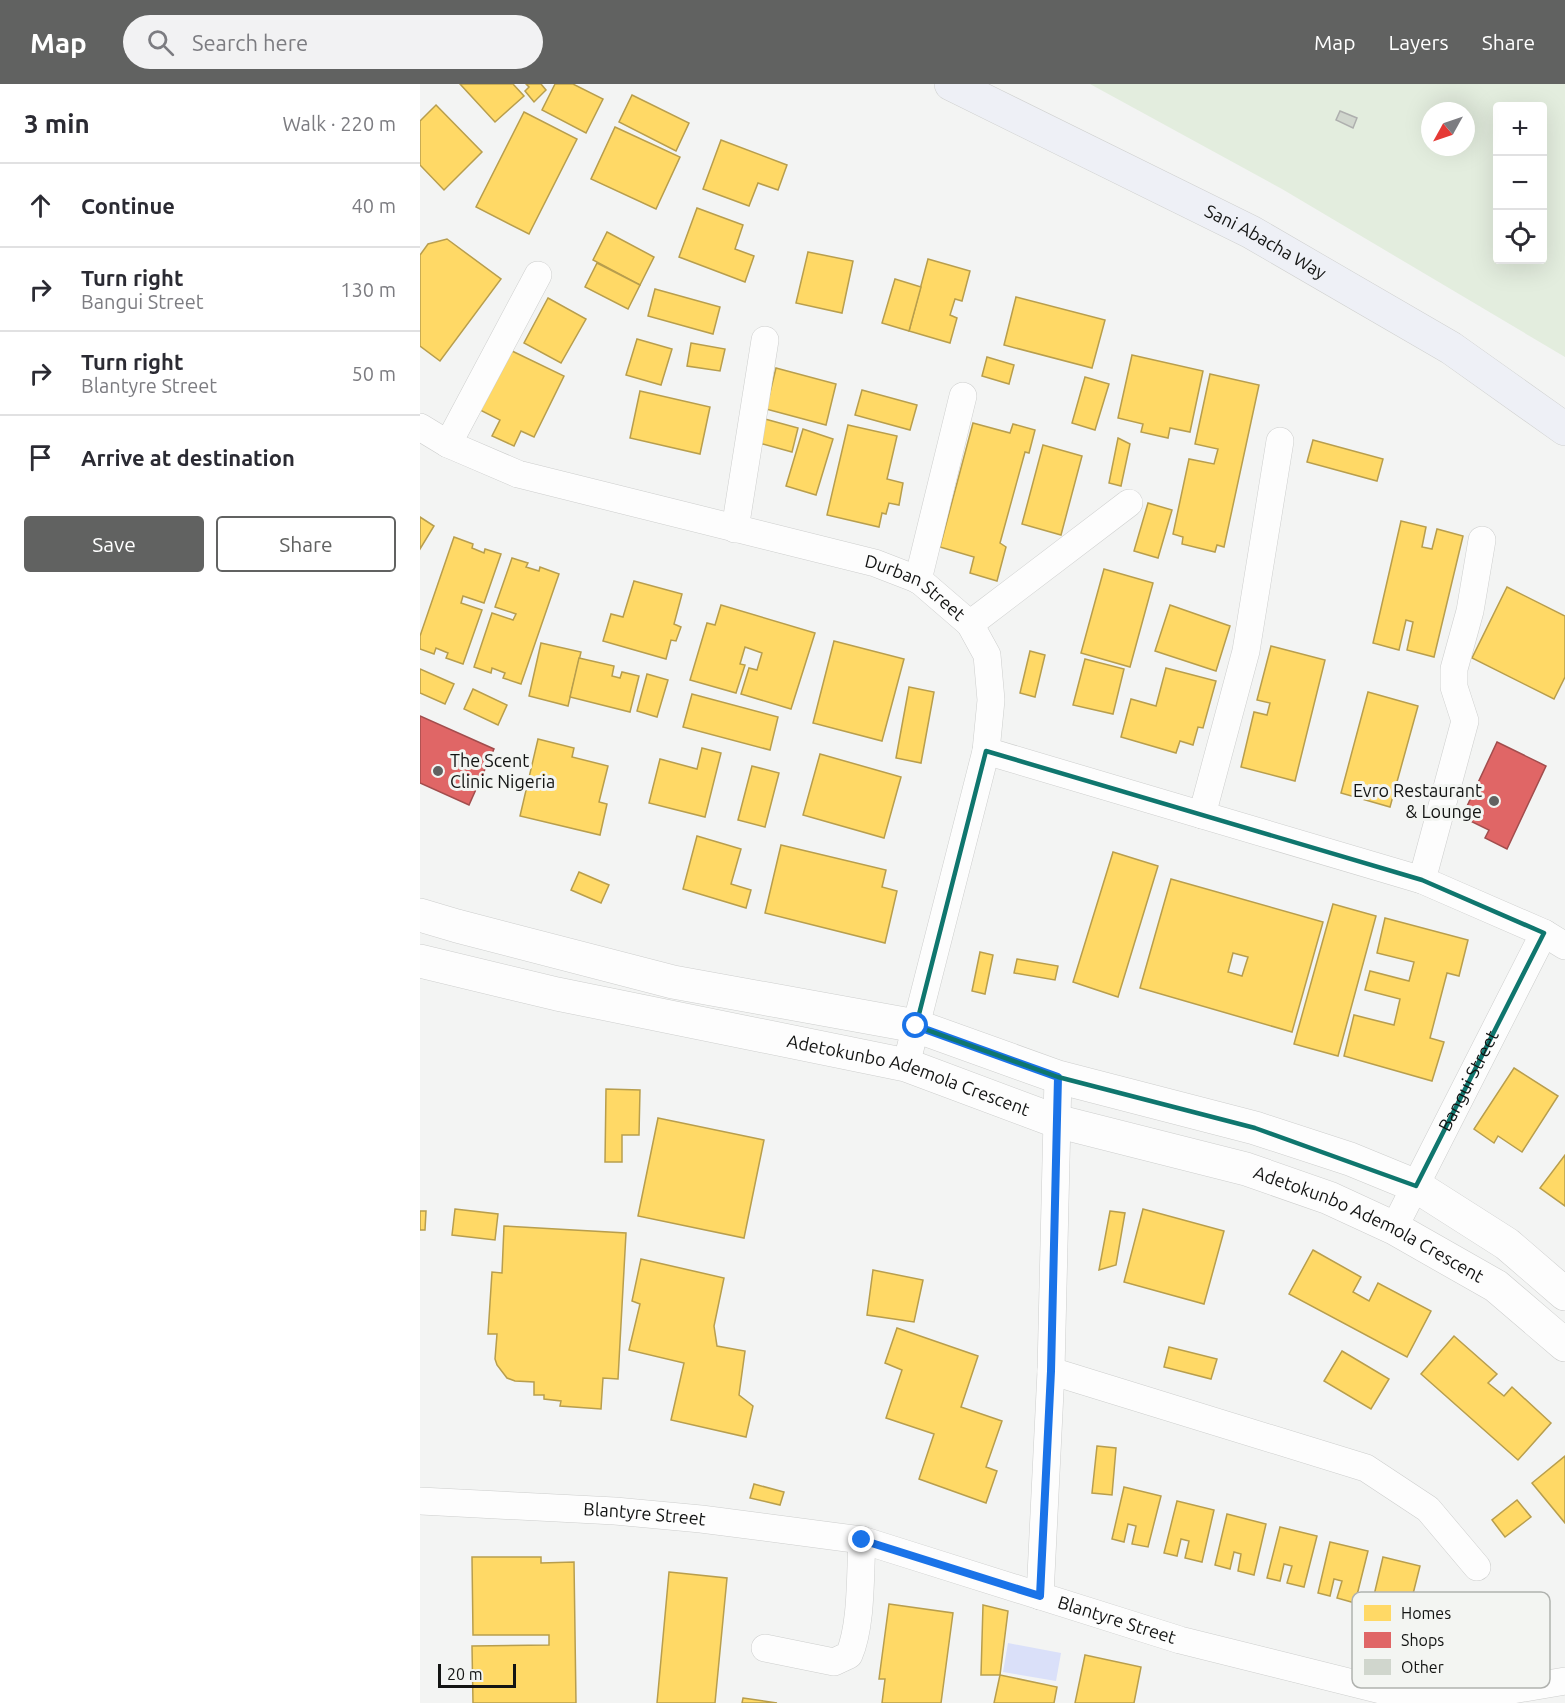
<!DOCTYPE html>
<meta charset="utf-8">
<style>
:root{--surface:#fff;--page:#f2f2f3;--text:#2b2b33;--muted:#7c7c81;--line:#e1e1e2;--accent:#616261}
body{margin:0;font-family:Ubuntu,sans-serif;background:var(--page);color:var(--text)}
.controls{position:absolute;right:18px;top:18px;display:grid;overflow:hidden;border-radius:6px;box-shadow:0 6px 24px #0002}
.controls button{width:54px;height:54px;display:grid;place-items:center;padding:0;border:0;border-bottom:2px solid var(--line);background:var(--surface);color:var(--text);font:30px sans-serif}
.compass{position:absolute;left:1001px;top:18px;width:54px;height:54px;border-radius:50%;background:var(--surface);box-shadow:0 6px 24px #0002;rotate:230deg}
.scale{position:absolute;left:18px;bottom:15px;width:78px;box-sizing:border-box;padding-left:6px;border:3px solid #131413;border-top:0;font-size:16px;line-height:21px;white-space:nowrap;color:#131413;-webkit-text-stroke:4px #f3f5f2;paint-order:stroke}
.stop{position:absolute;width:18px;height:18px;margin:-14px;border:4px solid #1a73e8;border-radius:50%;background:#fff}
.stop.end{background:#1a73e8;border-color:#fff;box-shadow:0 2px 6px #0008}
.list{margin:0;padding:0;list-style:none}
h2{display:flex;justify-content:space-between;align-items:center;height:78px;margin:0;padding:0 24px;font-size:26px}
h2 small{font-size:20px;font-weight:400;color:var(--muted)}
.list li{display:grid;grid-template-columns:39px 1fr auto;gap:18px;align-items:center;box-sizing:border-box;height:84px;padding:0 24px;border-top:2px solid var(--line)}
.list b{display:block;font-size:22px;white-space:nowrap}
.list p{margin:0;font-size:20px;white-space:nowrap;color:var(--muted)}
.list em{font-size:20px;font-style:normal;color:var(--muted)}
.actions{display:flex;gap:12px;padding:18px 24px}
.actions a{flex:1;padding:14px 0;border:2px solid var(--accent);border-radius:6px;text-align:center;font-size:21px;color:var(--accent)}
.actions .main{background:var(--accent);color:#fff}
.icon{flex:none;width:33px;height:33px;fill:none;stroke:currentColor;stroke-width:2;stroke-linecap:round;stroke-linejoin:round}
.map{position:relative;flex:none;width:1145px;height:1619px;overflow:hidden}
header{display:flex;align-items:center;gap:36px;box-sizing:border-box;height:84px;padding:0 30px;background:var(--accent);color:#fff}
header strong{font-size:28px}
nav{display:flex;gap:33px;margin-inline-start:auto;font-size:21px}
.search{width:420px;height:54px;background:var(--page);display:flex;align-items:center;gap:15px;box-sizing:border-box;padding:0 21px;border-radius:33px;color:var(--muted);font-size:22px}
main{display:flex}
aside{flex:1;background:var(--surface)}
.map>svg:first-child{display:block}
</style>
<header>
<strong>Map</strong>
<div class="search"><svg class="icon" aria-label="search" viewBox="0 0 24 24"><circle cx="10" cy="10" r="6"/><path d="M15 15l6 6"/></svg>Search here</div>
<nav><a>Map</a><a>Layers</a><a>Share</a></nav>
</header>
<main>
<aside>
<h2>3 min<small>Walk · 220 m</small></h2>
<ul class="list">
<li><svg class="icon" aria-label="ahead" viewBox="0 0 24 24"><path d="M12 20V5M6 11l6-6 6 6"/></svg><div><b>Continue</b></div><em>40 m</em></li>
<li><svg class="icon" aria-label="right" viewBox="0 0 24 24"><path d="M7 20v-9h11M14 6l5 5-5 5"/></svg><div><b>Turn right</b><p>Bangui Street</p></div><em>130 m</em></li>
<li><svg class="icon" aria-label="right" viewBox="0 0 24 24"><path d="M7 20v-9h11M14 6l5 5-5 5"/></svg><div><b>Turn right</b><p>Blantyre Street</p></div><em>50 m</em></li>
<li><svg class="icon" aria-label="arrive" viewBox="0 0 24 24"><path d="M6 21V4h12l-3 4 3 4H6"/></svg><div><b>Arrive at destination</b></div></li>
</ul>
<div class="actions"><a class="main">Save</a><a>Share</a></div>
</aside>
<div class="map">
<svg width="1145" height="1619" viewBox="0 0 1145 1619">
<rect width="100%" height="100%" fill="#f3f4f3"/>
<!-- green -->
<path fill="#e3edde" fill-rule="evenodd" d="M670,0H1145V273L862,105ZM1078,22H1122V176H1078ZM1010,27H1046V63H1010Z"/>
<!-- water -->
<path fill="#dae0f9" d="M588,1559L641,1569L636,1597L583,1588Z"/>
<!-- homes -->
<g fill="#ffd966" stroke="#b89e4d" stroke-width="1.5" fill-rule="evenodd">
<path d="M40,0H93L104,12L75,38Z"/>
<path d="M106,0H121L126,6L114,18L105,7L109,3Z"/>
<path d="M135,0H153L183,15L166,49L122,26Z"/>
<path d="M212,11L269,39L256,67L199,38Z"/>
<path d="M16,21L62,68L24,106L0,81V37Z"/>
<path d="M104,28L157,55L109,150L56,123Z"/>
<path d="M195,43L260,73L236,125L171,95Z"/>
<path d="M301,56L367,81L358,106L338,99L329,122L283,105Z"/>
<path d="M277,124L323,141L315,165L334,172L325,198L259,173Z"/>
<path d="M187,148L234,173L220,201L173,176Z"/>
<path d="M27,155L81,195L20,277L0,262V171L8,160Z"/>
<path d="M388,168L433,177L422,229L376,219Z"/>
<path d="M508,175L550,187L542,217L535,215L530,231L537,234L530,259L489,247Z"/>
<path d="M177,179L220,201L208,225L165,203Z"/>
<path d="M475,195L501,203L489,247L462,239Z"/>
<path d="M235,205L300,223L293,250L228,232Z"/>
<path d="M596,213L685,236L672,284L584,261Z"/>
<path d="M128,214L166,235L141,279L104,259Z"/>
<path d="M217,255L252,265L241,301L206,291Z"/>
<path d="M271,259L305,265L300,287L267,282Z"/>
<path d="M90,266L144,292L114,353L101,347L94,362L72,352L80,336L60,326Z"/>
<path d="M712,271L783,287L770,348L750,344L748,354L721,348L723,340L698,334Z"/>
<path d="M567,273L594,281L589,300L562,292Z"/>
<path d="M356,284L416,300L406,341L346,325Z"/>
<path d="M790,290L839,301L804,463L797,461L795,468L762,460L763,453L753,450L769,375L794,380L798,365L775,360Z"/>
<path d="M665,293L689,300L675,346L652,339Z"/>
<path d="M442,306L497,321L490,346L435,331Z"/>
<path d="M220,307L290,323L280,370L210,354Z"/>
<path d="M345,335L378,344L372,368L339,359Z"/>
<path d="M553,339L590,349L593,340L615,346L609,369L605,368L580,459L586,463L577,497L550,489L554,473L520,463Z"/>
<path d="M428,341L477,352L467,395L483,399L479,421L469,419L466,430L462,429L459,443L407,431Z"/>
<path d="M383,345L413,355L396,411L366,402Z"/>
<path d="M698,354L710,360L701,402L689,399Z"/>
<path d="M893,356L963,375L957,397L887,378Z"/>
<path d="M623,361L662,372L641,451L602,440Z"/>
<path d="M728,419L752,426L738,474L714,467Z"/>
<path d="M0,433L14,442L0,465Z"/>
<path d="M981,437L1006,443L1002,463L1012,465L1017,445L1043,452L1014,573L987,566L993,538L986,536L979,566L953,559Z"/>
<path d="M34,453L53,460L52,464L64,469L65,465L81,470L64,519L43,512L41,519L62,526L43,580L26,574L28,569L16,564L14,570L0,565V552Z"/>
<path d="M92,474L108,479L106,483L119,487L120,483L139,490L101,600L83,594L85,589L72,584L71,589L54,583L72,529L93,536L96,530L75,523Z"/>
<path d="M684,485L733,499L710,583L661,569Z"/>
<path d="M214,497L262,510L254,540L261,543L256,557L251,556L246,575L183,557L191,530L203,533Z"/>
<path d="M1087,503L1145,532V593L1134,615L1052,574Z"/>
<path d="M301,521L395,549L371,625L321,610L329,584L337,586L342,569L325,563L320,580L325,581L316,609L270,596L287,539L295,541Z"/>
<path d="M750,521L810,542L796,587L735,567Z"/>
<path d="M414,557L484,575L462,657L393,639Z"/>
<path d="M121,559L161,568L148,622L109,612Z"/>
<path d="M851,562L905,576L875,697L821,683L834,628L847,631L850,619L837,616Z"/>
<path d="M610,567L625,571L615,613L600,609Z"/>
<path d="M159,574L194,582L192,592L200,594L202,588L219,592L210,628L150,613Z"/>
<path d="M665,575L704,585L693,630L653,621Z"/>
<path d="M746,584L796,597L783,644L778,643L773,661L760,657L756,669L701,653L711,615L736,622Z"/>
<path d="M0,585L34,600L25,620L0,609Z"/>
<path d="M227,590L248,596L237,633L217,627Z"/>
<path d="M489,603L514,608L501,679L476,674Z"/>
<path d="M53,605L87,621L78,641L44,625Z"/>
<path d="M948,608L998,622L970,723L921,709Z"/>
<path d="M272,610L358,633L350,666L263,643Z"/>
<path d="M118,655L154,664L152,673L188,682L179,718L187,720L180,751L100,732Z"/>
<path d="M282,664L301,669L285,733L229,719L240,675L277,685Z"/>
<path d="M400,670L481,693L464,754L383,731Z"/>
<path d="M332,682L359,689L345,743L318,736Z"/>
<path d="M277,752L321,765L311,800L331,806L326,824L263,805Z"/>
<path d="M361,761L466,786L462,803L477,807L465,859L345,829Z"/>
<path d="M693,768L738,782L698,913L653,898Z"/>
<path d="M159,788L189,801L181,819L151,806Z"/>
<path d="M751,795L903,838L872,948L720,904ZM813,869L828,873L822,892L808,888Z"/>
<path d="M913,820L956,832L918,972L874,960Z"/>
<path d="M965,834L1048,856L1039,892L1027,889L1010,954L1024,958L1012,997L924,972L934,931L974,941L980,915L945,906L950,887L989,897L994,878L957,869Z"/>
<path d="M560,868L573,871L565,910L552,907Z"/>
<path d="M597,875L638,882L635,896L594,889Z"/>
<path d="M1094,984L1138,1012L1102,1068L1078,1052L1074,1059L1054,1045Z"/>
<path d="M186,1005L220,1006L219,1051H202V1078H185Z"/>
<path d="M238,1034L344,1056L324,1154L218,1132Z"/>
<path d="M1145,1071V1122L1120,1104Z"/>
<path d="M35,1125L78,1130L75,1156L32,1151Z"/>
<path d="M723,1125L804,1147L784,1220L704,1198Z"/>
<path d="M0,1127H6L5,1146H0Z"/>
<path d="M690,1127L705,1129L696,1181L679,1186Z"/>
<path d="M84,1142L206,1149L198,1295L183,1294L181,1325L140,1322L141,1317L124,1315V1311H114V1298L95,1297L87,1294L77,1281L75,1275L77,1250H68L72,1188L82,1189Z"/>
<path d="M893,1166L941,1193L933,1208L949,1217L958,1199L1011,1227L987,1273L869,1210Z"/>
<path d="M221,1175L304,1194L294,1242L297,1262L325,1267L319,1311L333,1322L326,1353L251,1336L264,1279L209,1266L220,1220L212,1217Z"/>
<path d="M453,1186L503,1196L494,1238L447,1231Z"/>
<path d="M477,1244L558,1272L541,1323L582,1337L566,1383L577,1387L566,1419L499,1395L514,1350L466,1334L482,1286L465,1279Z"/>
<path d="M1034,1252L1077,1290L1068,1299L1084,1312L1092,1303L1131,1339L1098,1376L1001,1290Z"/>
<path d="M749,1263L797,1275L791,1295L744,1283Z"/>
<path d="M922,1267L969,1295L951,1325L904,1297Z"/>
<path d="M677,1362L696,1364L692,1411L672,1409Z"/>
<path d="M1145,1372V1439L1112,1399Z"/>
<path d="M334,1400L364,1408L360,1421L330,1414Z"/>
<path d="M704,1403L741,1412L728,1463L712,1460L716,1442L708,1440L704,1458L692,1455Z"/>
<path d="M1097,1416L1111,1433L1085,1453L1072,1436Z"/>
<path d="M757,1417L794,1426L782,1478L765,1474L769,1457L761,1455L757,1472L744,1469Z"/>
<path d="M807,1430L846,1440L834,1491L818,1487L821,1470L814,1468L810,1485L795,1481Z"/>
<path d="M860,1443L897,1452L884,1503L867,1499L872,1482L864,1480L860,1497L847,1494Z"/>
<path d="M910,1458L948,1467L935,1519L917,1514L922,1497L914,1495L910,1512L898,1509Z"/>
<path d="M52,1473H121V1479L154,1478L156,1619H53L52,1562L129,1561V1551H53Z"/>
<path d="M963,1473L1000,1482L987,1534L970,1529L974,1512L967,1511L963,1527L951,1524Z"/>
<path d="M249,1488L307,1494L295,1619H237Z"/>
<path d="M469,1520L533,1529L521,1619H462L465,1595H459Z"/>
<path d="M563,1521L588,1527L580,1591H561Z"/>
<path d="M665,1571L721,1583L714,1619H655Z"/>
<path d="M580,1591L637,1603L634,1619H574Z"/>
<path d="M323,1614L357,1619H322Z"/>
</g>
<!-- shops -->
<g fill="#e06666" stroke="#a24d4d" stroke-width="1.5">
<path d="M0,632L74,665L49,721L0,699Z"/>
<path d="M1077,658L1126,682L1087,765L1065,754L1069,746L1042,733Z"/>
</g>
<!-- building -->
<path fill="#d0d6cd" stroke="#aeafae" stroke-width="1.5" d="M920,27L937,34L933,44L916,36Z"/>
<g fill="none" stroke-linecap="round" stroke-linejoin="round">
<defs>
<g id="minor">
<path id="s1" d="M0,343L28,360L98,390L455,479L499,496L550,540L567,571L571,616L566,667L486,981"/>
<path d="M28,360L118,191"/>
<path d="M315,445L345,256"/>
<path d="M498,496L543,312"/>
<path d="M550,540L709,419"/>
<path d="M566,667L1002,796L1124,849L1145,862"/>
<path d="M782,731L826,567L860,357"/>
<path d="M1002,796L1045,637L1034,603V585L1050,527L1062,456"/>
<path id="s2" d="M974,1144L1124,849"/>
<path d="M631,1287L946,1384L1008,1425L1057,1483"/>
<path id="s3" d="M0,1417L195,1427L281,1435L442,1456L760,1556L973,1609L1040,1611L1092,1606L1145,1597"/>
<path d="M620,1512L631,1287L638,993"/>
<path d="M345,1564L414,1578L429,1571C442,1541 440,1490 442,1456"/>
</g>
<g id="secondary">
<path d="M0,831L37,842L253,898L496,942L638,993L835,1044L930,1075L996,1102L1087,1160L1145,1210"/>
<path id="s4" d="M0,877L137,910L486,981L636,1037L826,1085L909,1114L974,1144L1076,1202L1145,1261"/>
</g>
<g id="motorway">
<path id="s5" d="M531,0L831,148L1031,264L1145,345"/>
</g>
</defs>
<!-- minor casing -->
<use href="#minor" stroke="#cdcecd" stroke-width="28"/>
<!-- secondary casing -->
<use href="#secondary" stroke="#cdcecd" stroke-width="34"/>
<!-- motorway casing -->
<use href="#motorway" stroke="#d0d1d0" stroke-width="34"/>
<!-- minor -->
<use href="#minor" stroke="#fdfdfd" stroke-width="27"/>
<!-- secondary -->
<use href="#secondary" stroke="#fdfdfd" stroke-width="33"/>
<!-- motorway -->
<use href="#motorway" stroke="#eef0f6" stroke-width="33"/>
</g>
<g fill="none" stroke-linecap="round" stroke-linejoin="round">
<!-- route -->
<path stroke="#1a73e8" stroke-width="8" d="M442,1456L620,1512L631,1287L638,993L496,942"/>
</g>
<!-- marked area -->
<path fill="none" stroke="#0f766e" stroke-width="4.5" stroke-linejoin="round" d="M566,667L1002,796L1124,849L996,1102L835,1044L638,993L496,942Z"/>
<!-- markers -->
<g fill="#616261" stroke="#f3f5f2" stroke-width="2">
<circle cx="18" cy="687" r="6"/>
<circle cx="1074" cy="717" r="6"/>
</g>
<g text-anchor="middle" stroke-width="6" stroke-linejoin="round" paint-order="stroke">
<!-- street labels -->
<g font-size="18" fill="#131413" stroke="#f3f5f2">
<text dy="6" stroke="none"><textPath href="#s5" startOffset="352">Sani Abacha Way</textPath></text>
<text dy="6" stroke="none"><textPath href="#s1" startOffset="524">Durban Street</textPath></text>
<text dy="6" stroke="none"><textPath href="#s4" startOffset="502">Adetokunbo Ademola Crescent</textPath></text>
<text dy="6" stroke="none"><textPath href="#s2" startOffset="165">Bangui Street</textPath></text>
<text dy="6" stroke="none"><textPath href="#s4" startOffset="988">Adetokunbo Ademola Crescent</textPath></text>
<text dy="6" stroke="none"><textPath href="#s3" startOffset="225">Blantyre Street</textPath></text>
<text dy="6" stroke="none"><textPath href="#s3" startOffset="711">Blantyre Street</textPath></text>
</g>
<!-- poi labels -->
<g font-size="18" fill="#131413" stroke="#f3f5f2" text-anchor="start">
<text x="30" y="683">The Scent<tspan x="30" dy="21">Clinic Nigeria</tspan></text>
<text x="1062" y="713" text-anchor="end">Evro Restaurant<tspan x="1062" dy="21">&amp; Lounge</tspan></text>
</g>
</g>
<!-- legend -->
<rect x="932" y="1508" width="198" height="96" rx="9" fill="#f3f5f2" stroke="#b0b2af" stroke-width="1.5"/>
<rect x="944" y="1521" width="27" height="16" fill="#ffd966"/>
<rect x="944" y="1548" width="27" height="16" fill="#e06666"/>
<rect x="944" y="1575" width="27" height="16" fill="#d0d6cd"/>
<g font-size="16" fill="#131413">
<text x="981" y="1535">Homes</text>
<text x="981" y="1562">Shops</text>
<text x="981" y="1589">Other</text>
</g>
</svg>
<div class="controls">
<button>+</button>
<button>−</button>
<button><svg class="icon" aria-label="locate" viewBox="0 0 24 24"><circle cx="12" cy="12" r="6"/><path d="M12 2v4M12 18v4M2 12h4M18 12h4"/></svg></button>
</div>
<svg class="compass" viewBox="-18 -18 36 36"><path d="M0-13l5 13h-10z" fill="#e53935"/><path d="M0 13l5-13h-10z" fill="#7c7c81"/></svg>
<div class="scale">20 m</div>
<div class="stop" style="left:496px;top:942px"></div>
<div class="stop end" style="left:442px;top:1456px"></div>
</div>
</main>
